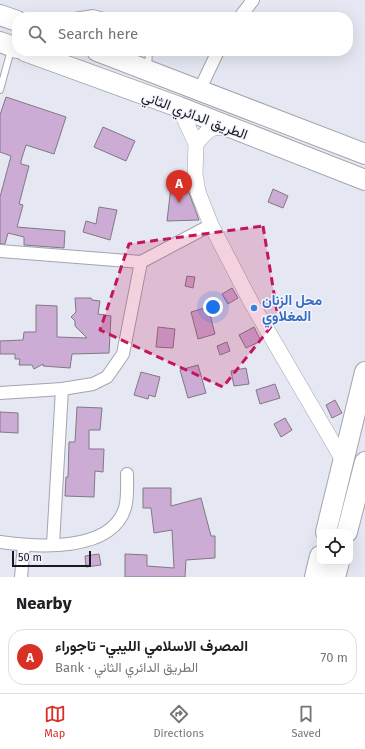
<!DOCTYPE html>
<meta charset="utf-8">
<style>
:root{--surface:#fff;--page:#f6f6f6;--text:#202124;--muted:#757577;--line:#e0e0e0;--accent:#d93025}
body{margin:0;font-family:"Fira Sans",Vazirmatn,sans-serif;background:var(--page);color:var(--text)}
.controls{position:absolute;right:12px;bottom:12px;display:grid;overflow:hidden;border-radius:8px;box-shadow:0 4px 16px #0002}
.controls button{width:36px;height:36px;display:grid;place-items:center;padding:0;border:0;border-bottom:1px solid var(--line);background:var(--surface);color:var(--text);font:20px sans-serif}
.scale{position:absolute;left:12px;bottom:10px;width:79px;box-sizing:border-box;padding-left:4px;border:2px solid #18191c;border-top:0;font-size:11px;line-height:14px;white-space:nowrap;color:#18191c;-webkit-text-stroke:3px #f3f4ff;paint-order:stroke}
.you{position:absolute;left:213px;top:307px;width:14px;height:14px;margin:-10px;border:3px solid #fff;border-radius:50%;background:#1a73e8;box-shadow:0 0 0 6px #1a73e833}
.badge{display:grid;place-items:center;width:26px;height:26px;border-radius:50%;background:var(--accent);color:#fff;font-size:13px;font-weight:700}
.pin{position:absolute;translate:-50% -33px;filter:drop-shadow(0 1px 2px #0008)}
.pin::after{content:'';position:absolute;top:21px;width:14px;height:12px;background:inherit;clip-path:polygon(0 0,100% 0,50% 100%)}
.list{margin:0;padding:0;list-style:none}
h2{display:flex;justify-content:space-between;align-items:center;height:52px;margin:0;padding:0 16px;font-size:17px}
h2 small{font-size:13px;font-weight:400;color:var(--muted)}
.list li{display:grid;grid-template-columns:26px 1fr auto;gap:12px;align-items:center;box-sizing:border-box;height:56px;margin:0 8px 8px;padding:0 8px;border:1px solid var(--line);border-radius:16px}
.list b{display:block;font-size:15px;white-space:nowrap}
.list p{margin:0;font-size:13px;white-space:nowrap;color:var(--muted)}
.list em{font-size:13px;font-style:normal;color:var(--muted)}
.icon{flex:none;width:22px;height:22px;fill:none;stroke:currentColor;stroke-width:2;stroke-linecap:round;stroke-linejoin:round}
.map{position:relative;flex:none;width:365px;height:577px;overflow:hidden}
.search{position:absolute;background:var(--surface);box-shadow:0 4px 16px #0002;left:12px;right:12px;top:12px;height:44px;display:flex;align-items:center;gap:10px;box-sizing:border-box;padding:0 14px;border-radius:16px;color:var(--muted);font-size:15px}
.sheet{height:116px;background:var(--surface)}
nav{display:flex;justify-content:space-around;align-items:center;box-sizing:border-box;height:56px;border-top:1px solid var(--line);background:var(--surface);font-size:11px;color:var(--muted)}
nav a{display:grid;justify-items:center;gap:2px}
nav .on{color:var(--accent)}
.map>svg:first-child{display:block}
</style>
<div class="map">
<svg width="365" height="577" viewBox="0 0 365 577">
<rect width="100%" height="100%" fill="#e5e7f2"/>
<!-- building -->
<g fill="#ccacd5" stroke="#807981">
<path d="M6,97L66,117L54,154L26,145L21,161V164L29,166L19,204L23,205L17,227L65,231L64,248L24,245V237L8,233L5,244H0V197L11,156L0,152V115Z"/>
<path d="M103,127L135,141L126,161L94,147Z"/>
<path d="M171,187L188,190L199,220L167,221Z"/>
<path d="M273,189L288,196L283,208L268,202Z"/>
<path d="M99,207L117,210L110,240L83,232L86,221L96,224Z"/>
<path d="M187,276L195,277L193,288L185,286Z"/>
<path d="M232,288L238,298L228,304L222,294Z"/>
<path d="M75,298H91L92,300L100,301L98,314L111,316L109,353L72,354L70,368L43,366V364L34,369L32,365H19L20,359H15V354H0V341L23,340L24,332H36V305L57,306V337L87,338L75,326V321L71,317L76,312Z"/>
<path d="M208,307L215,334L198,339L191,312Z"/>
<path d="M158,327L175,329L173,348L156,347Z"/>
<path d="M254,327L261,341L246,348L239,335Z"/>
<path d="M227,342L230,351L220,355L217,346Z"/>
<path d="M198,365L206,393L188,398L180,370Z"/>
<path d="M246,368L249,384L234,386L231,371Z"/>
<path d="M141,372L160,377L155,397L149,395L148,399L134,395Z"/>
<path d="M275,384L280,398L260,404L256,390Z"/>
<path d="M335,400L342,413L332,418L326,405Z"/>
<path d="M77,407L102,408L100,430H89V449H104L103,472L95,471L94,497L65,496L66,477H68L69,442H75Z"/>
<path d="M0,412L18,413V433L0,432Z"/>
<path d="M285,418L292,430L281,437L274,424Z"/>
<path d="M143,488H171V506L201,498L211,536H215V558L186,560L185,577H125V554L147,555V566L174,568L172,530L154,533L151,508H143Z"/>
<path d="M99,554L101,565L86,567L85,556Z"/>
</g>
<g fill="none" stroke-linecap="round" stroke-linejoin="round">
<defs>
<g id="service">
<path d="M68,17L93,13L108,17"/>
<path d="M148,67L149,51"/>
<path d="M0,90L11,50"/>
</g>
<g id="minor">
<path d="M240,17L253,0"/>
<path d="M200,89L218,51"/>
<path d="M0,251L141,262L211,225"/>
<path d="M0,393L62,389L93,384L107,377L123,354L141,262"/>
<path d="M0,542C36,547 111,553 125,508C128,498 127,485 127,474"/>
<path d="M53,544L62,389"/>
<path d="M21,577L24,545"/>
</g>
<g id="tertiary">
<path d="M179,107L196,144L195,174L198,192L211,225L252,304L343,460"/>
<path d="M196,144C206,132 211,124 228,129"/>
</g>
<g id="trunk">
<path d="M0,15L17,21"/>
<path d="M0,42L17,48"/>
<path d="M25,51L179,107L365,180"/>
<path d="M97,51L365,154"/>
<path d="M326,532L365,372"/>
<path d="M347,532L365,462"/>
<path d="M315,577L320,556"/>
<path d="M335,577L339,562"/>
</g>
</defs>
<!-- service casing -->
<use href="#service" stroke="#a3a5af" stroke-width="8"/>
<!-- minor casing -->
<use href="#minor" stroke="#a3a5af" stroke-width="14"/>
<!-- tertiary casing -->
<use href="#tertiary" stroke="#a3a5af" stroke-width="16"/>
<!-- trunk casing -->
<use href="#trunk" stroke="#a3a5af" stroke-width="22"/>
<!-- service -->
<use href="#service" stroke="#fff" stroke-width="6"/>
<!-- minor -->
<use href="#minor" stroke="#fff" stroke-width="12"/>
<!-- tertiary -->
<use href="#tertiary" stroke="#fff" stroke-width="15"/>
<!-- trunk -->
<use href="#trunk" stroke="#fff" stroke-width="20"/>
</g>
<!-- marked area -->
<path fill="#c2185b" fill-opacity="0.2" stroke="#c2185b" stroke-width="3" stroke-dasharray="8 5" stroke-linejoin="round" d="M263,226L278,318L223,387L100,330L129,244Z"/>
<!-- markers -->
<circle fill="#3f7fe0" stroke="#f3f4ff" stroke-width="1.5" cx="254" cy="308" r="4"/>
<g text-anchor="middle" stroke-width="3" stroke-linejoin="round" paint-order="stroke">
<!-- street labels -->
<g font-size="14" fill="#18191c" stroke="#f3f4ff">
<text transform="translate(195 115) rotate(21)" y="5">الطريق الدائري الثاني</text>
</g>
<!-- shop labels -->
<g font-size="14" font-weight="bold" fill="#366cbe" stroke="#f3f4ff" text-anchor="start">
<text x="262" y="305">محل الزنان<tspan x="262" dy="16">المغلاوي</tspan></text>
</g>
</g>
</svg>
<div class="controls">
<button><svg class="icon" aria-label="locate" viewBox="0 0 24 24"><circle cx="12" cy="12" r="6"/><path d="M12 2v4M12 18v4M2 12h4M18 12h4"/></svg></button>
</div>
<div class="scale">50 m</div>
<div class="you"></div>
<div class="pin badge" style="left:179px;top:203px">A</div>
<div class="search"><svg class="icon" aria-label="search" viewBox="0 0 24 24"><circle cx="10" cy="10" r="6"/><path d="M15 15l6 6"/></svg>Search here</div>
</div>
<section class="sheet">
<h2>Nearby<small></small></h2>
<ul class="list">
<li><span class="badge">A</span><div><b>المصرف الاسلامي الليبي- تاجوراء</b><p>Bank · الطريق الدائري الثاني</p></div><em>70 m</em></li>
</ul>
</section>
<nav>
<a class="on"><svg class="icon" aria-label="map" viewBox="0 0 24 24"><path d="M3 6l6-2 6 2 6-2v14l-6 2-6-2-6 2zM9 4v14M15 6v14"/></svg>Map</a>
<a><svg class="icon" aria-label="directions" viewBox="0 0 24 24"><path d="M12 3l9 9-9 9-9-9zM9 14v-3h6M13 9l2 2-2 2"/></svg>Directions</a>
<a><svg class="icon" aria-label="saved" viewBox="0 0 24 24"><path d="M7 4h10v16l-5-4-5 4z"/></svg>Saved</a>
</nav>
